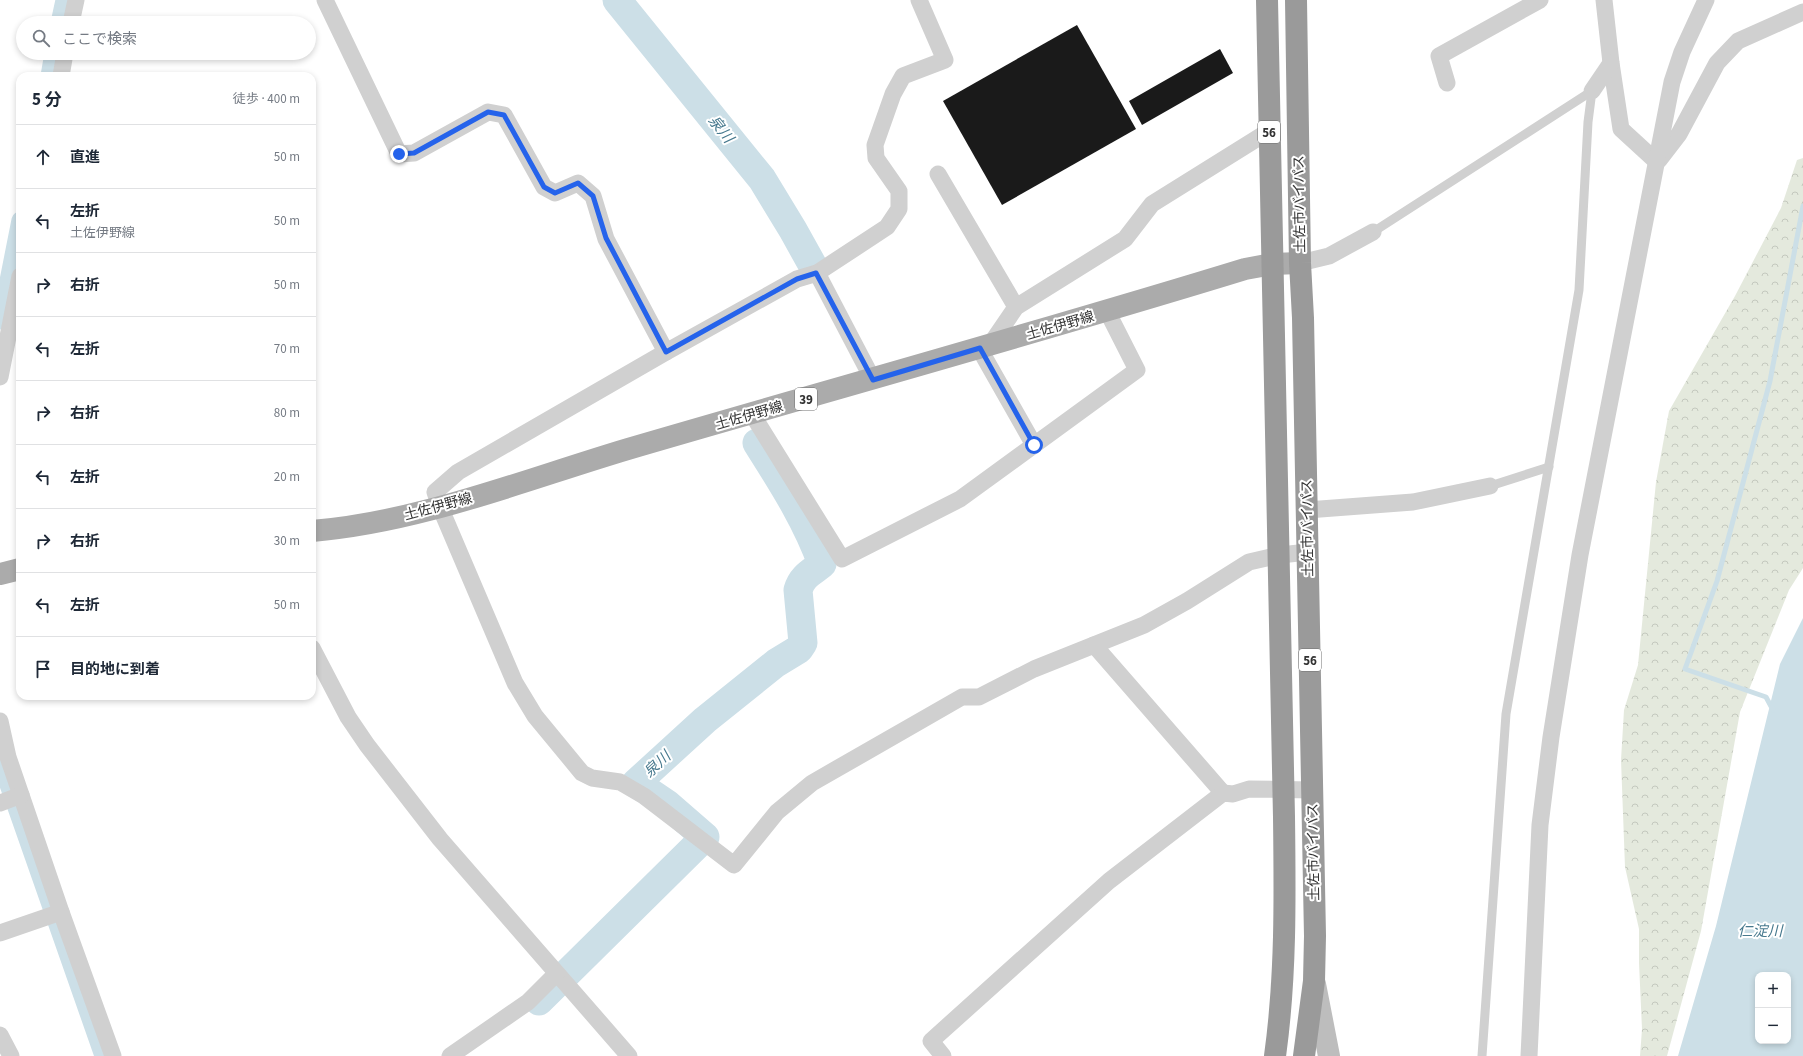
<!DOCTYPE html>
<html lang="ja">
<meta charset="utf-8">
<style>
:root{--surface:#fff;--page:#f6f6f7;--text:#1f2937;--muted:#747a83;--line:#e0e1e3}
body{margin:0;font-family:"Source Sans 3","Noto Sans JP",sans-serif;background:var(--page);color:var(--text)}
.controls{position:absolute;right:12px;bottom:12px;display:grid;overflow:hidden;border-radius:8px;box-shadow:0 2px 6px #0003}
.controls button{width:36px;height:36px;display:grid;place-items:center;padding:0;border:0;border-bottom:1px solid var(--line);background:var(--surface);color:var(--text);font:20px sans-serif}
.stop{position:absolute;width:12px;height:12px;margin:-9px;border:3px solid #2563eb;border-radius:50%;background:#fff}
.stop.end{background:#2563eb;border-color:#fff;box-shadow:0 1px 4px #0008}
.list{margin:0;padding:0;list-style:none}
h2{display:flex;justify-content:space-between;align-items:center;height:52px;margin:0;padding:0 16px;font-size:17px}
h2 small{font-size:13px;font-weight:400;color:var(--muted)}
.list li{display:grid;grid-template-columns:26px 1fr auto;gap:12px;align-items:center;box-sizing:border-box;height:64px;padding:0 16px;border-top:1px solid var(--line)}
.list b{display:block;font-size:15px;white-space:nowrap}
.list p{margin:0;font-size:13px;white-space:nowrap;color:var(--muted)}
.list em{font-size:13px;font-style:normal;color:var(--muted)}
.icon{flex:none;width:22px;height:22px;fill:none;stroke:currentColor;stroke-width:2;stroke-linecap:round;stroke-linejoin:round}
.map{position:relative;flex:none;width:1803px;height:1056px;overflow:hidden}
.search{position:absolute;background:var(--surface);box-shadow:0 2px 6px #0003;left:16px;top:16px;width:300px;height:44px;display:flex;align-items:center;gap:10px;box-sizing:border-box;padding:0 14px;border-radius:22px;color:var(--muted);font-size:15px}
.panel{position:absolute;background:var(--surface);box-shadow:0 2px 6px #0003;left:16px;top:72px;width:300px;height:628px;border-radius:12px}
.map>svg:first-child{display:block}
</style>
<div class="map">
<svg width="1803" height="1056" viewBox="0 0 1803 1056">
<defs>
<pattern id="forest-crowns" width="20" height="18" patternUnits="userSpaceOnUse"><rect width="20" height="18" fill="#e4e9dd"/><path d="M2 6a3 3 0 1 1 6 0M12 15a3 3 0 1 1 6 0" fill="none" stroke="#c4c8be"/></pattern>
</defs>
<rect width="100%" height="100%" fill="#fff"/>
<!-- forest -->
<path fill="url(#forest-crowns)" d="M1803,158V568L1789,590L1740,712L1701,931L1667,1056H1640L1642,1029L1639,963V929L1625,867L1621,760L1624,710L1638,665L1656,482L1669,411L1735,296L1781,208L1797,160Z"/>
<!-- water -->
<path fill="#ccdfe7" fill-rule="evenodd" d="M1803,618V1056H1678L1716,926L1780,664ZM1758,975H1788V1041H1758Z"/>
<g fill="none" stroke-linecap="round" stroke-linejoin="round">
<!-- stream -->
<path stroke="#ccdfe7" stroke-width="5" d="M1773,710L1766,697L1685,669L1717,581L1770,381L1803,206"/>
<!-- canal -->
<g stroke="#ccdfe7" stroke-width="17">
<path d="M59,23L64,0"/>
<path d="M49,76L53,53"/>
<path d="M0,321L20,220"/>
<path d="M0,762L103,1056"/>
</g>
<!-- river -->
<g stroke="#ccdfe7" stroke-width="29">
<path d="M617,0L762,179L793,230L813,266"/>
<path d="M539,1001L705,837L667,804L636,783L705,720L776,663L799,649L803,643L798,590C802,576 812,572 822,564C807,521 781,481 757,443"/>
</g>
</g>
<!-- building -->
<g fill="#1a1a1a">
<path d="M1077,25L1136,129L1002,205L943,101Z"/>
<path d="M1220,49L1233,73L1142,125L1129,101Z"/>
</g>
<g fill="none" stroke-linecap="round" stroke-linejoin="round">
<!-- lane -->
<g stroke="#d0d0d0" stroke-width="9">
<path d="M1373,232L1592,91"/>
<path d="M1490,486L1549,467"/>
<path d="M1482,1056L1506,714L1579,290L1588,122L1592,91"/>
</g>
<!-- street -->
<g stroke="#d0d0d0" stroke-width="17">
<path d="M325,0L399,154L414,153L488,112L504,115L544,187L555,193L578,183L593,196L606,239L666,352"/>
<path d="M919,0L945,60L903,76L893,94L875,145L876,158L899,191V209L887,227L817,273L797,279L666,352L458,472L435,492L440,507L515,683L535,716L582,773L592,778L620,782L644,796L734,865L777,812L812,783L962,697H979L1034,669L1094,645"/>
<path d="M1604,0L1611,63L1621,129L1657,162"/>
<path d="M71,23L76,0"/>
<path d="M61,76L65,53"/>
<path d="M1447,83L1439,56L1540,0"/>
<path d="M1592,91L1611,63"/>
<path d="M1659,160L1679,134L1717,63L1738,41L1803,12"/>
<path d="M938,174L1016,307"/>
<path d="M1300,263L1329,256L1373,232"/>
<path d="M817,273L873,380"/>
<path d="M990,345L1016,307L1125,239L1152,204L1269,131"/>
<path d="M979,348L1034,445"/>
<path d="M0,377L20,276"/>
<path d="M752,414L842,559L960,499L1137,370L1107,311"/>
<path d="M1307,510L1413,502L1490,486"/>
<path d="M312,648L348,717L367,745L440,839L629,1056"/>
<path d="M0,721L8,757L61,912L113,1056"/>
<path d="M1223,793L1094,645L1144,625L1187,601L1249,562L1280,555L1308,552"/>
<path d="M0,803L21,795"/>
<path d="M0,933L61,912"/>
<path d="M0,1035L11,1056"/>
<path d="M450,1056L528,1002L556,974"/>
<path d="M943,1056L931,1041L1109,881L1223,793L1233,794L1249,789L1312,790"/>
<path d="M1529,1056L1540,825L1551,737L1580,555L1672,82L1682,52L1706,0"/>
</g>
<!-- secondary -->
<path stroke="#bdbdbd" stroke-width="22" d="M1315,984L1329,1056"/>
<!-- primary -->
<g stroke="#ababab" stroke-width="22">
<path d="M312,531C420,522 524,480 628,449C833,389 1040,332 1245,269L1272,264L1300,263"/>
<path d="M0,574L20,569"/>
</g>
<!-- highway -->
<g stroke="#9a9a9a" stroke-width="22">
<path d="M1267,0L1284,817C1285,897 1286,977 1275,1056"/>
<path d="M1296,0L1300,263L1303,318L1315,936L1314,981L1304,1056"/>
</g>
</g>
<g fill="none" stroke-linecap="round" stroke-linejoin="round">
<!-- route -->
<path stroke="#2563eb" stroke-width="5" d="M399,154L414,153L488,112L504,115L544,187L555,193L578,183L593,196L606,238L666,352L797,279L816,273L873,380L980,348L1034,445"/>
</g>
<g text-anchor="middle" stroke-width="4" stroke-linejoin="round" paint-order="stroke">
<!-- shield labels -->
<g fill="#fff" stroke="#707070" stroke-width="1">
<rect x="1258" y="121" width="22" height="22" rx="3"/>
<rect x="795" y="388" width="22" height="22" rx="3"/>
<rect x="1299" y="649" width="22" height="22" rx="3"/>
</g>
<g font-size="13" font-weight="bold" fill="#333">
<text x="1269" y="137">56</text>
<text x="806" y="404">39</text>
<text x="1310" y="665">56</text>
</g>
<!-- street labels -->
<g font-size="14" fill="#333" stroke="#fff">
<text transform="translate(1299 204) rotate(-91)" y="5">土佐市バイパス</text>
<text transform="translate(1060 325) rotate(-16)" y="5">土佐伊野線</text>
<text transform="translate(749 415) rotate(-16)" y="5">土佐伊野線</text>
<text transform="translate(438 506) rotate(-15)" y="5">土佐伊野線</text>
<text transform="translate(1307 528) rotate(-91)" y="5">土佐市バイパス</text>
<text transform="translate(1313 852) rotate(-91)" y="5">土佐市バイパス</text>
</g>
<!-- water labels -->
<g font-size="15" font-style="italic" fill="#47798e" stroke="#fff">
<text transform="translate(721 129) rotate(51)" y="5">泉川</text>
<text transform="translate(657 764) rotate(-43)" y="5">泉川</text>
<text x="1760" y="936">仁淀川</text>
</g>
</g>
</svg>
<div class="controls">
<button>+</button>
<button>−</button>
</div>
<div class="stop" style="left:1034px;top:445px"></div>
<div class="stop end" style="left:399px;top:154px"></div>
<div class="search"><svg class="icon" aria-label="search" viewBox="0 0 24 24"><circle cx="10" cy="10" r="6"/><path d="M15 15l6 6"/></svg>ここで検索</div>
<section class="panel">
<h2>5 分<small>徒歩 · 400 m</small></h2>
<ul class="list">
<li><svg class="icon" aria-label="ahead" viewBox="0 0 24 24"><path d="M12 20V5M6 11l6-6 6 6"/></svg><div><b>直進</b></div><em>50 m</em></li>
<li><svg class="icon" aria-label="left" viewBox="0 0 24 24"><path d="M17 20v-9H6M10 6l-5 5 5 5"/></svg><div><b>左折</b><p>土佐伊野線</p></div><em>50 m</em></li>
<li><svg class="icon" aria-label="right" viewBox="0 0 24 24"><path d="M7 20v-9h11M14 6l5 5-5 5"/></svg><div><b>右折</b></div><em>50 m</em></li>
<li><svg class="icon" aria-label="left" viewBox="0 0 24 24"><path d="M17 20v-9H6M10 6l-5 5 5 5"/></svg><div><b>左折</b></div><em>70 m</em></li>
<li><svg class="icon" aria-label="right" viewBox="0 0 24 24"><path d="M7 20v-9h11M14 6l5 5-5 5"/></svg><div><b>右折</b></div><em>80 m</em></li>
<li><svg class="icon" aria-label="left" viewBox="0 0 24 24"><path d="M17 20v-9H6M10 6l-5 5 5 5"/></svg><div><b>左折</b></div><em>20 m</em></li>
<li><svg class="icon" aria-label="right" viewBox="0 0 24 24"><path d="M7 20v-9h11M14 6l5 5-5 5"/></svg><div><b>右折</b></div><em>30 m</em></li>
<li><svg class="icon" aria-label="left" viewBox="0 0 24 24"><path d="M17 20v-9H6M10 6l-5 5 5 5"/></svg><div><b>左折</b></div><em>50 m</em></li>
<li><svg class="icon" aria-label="arrive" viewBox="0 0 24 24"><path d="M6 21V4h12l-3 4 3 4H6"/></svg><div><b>目的地に到着</b></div></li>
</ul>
</section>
</div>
